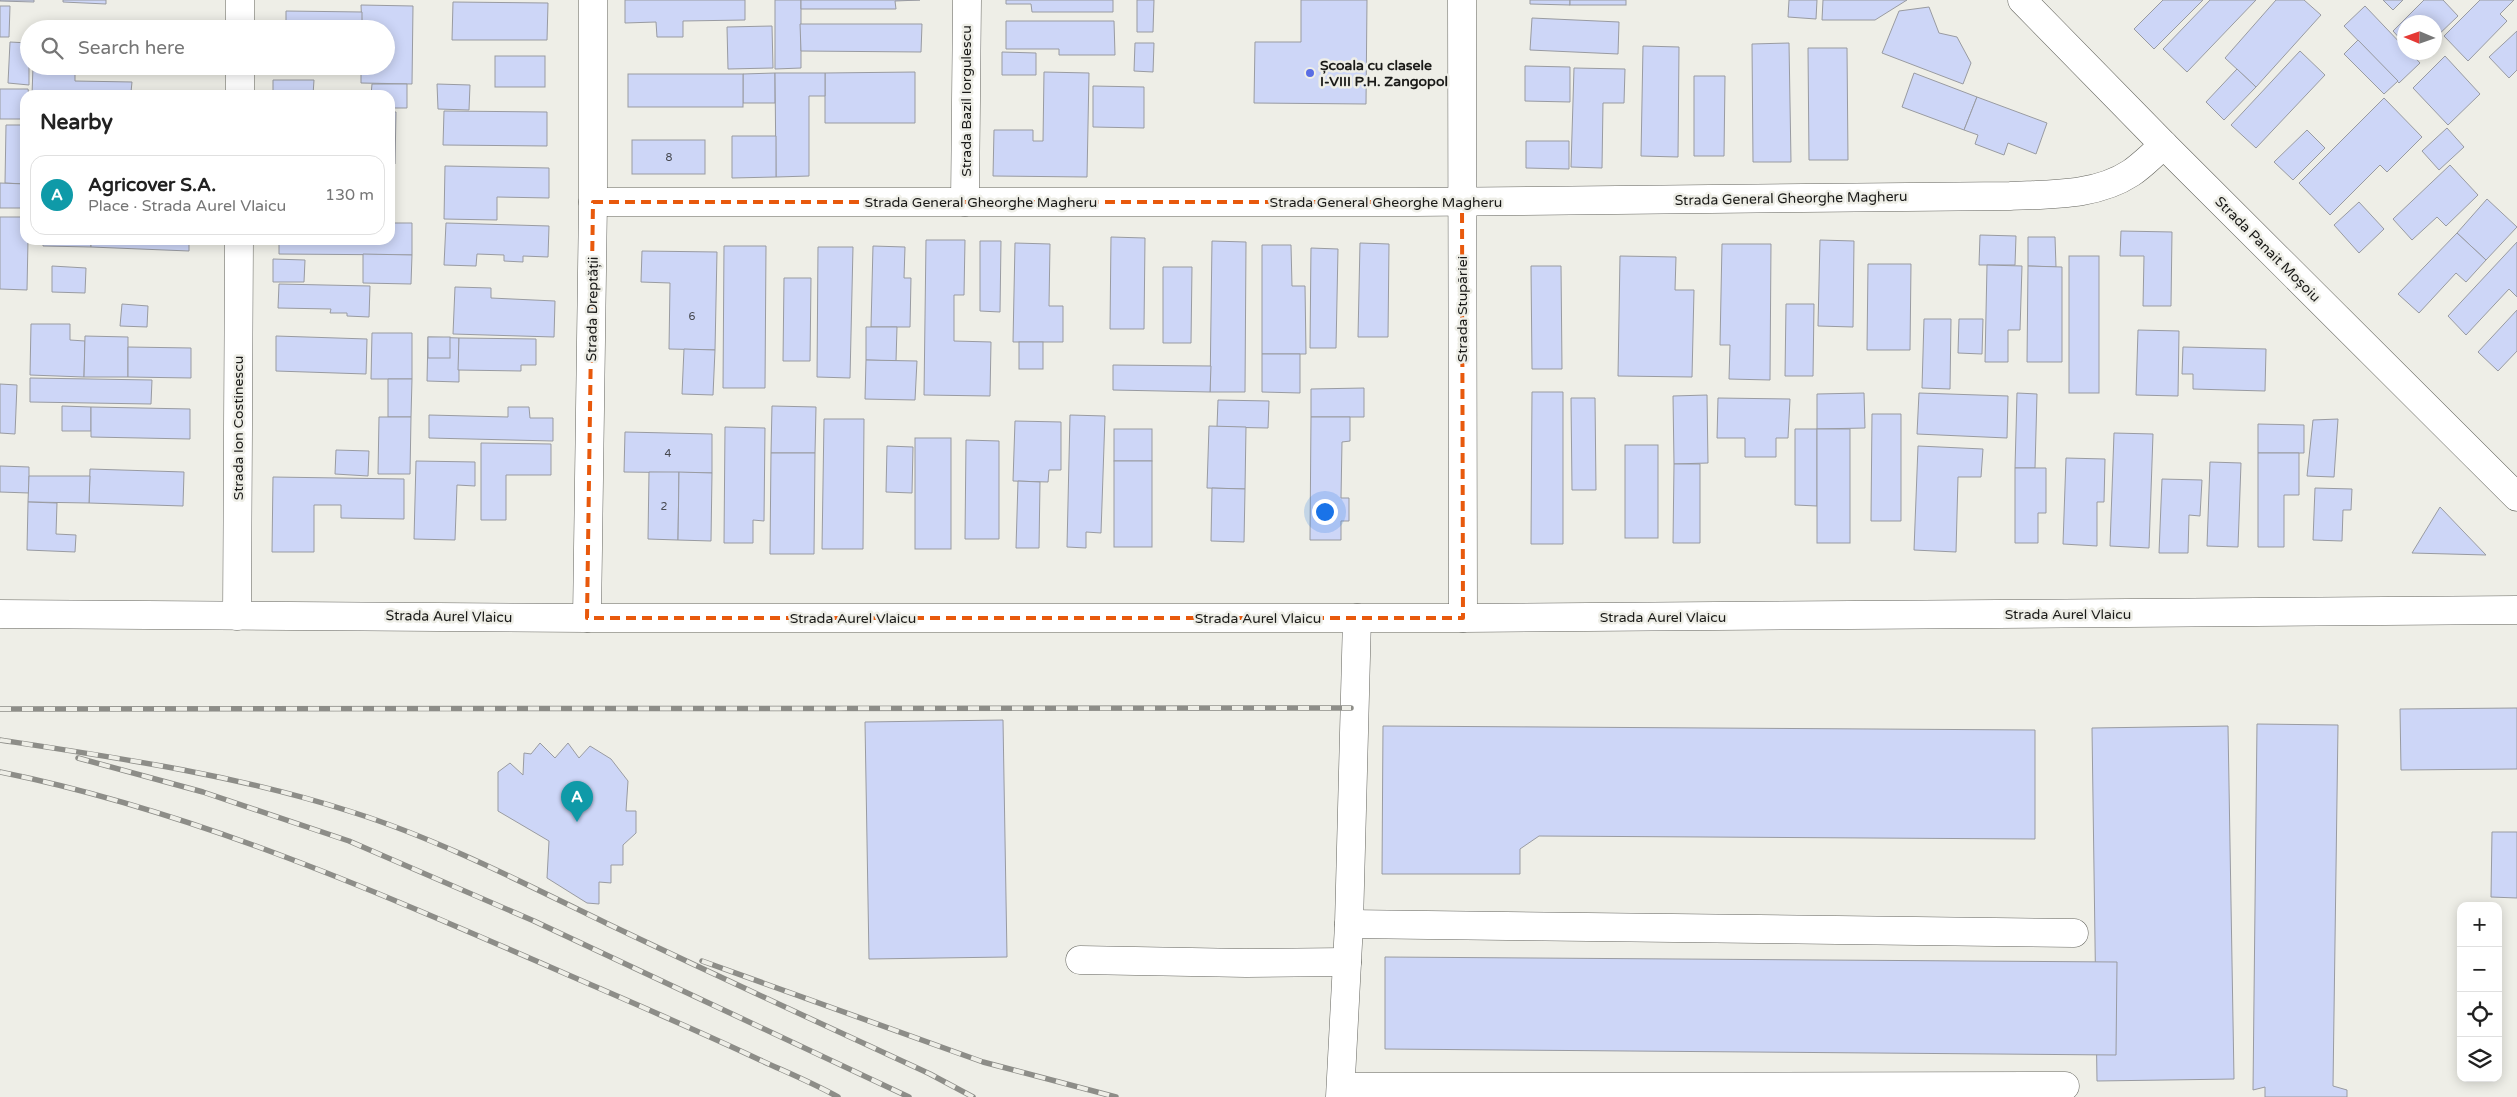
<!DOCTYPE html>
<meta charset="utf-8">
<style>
:root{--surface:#fff;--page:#f6f6f6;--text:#222;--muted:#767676;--line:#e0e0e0;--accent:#596de4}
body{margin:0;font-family:"Varela Round",sans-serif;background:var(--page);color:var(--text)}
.controls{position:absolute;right:15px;bottom:15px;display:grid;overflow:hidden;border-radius:10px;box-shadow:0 2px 12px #0003}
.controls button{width:45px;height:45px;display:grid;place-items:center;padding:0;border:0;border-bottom:1px solid var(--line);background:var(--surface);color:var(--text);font:25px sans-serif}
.compass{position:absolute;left:2397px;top:15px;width:45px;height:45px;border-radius:50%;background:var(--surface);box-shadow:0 2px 12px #0003;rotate:272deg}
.you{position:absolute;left:1324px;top:511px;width:18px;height:18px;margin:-12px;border:4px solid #fff;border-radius:50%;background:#1a73e8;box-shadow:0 0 0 8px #1a73e833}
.badge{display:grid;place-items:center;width:32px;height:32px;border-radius:50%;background:var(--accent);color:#fff;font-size:16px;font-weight:700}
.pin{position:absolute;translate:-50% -41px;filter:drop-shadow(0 1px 2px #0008)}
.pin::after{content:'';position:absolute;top:26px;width:18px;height:15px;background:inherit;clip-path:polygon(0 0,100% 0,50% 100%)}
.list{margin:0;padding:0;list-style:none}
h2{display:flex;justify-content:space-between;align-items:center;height:65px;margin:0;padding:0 20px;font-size:21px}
h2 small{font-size:16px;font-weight:400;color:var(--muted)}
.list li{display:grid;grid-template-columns:32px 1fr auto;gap:15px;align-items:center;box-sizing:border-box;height:80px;margin:0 10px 10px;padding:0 10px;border:1px solid var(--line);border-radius:15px}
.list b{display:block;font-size:19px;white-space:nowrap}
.list p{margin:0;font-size:16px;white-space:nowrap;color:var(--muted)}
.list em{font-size:16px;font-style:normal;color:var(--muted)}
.icon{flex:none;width:28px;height:28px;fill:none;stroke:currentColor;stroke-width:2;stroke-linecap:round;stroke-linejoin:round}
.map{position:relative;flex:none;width:2517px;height:1097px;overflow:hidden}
.search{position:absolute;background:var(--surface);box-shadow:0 2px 12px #0003;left:20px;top:20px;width:375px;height:55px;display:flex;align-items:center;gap:12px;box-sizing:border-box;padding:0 18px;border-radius:28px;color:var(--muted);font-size:19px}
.panel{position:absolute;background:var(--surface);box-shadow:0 2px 12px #0003;left:20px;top:90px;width:375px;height:155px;border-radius:15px}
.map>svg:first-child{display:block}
</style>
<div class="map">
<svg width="2517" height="1097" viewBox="0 0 2517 1097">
<rect width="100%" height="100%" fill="#eeeee7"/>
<!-- building -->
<g fill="#cdd6f7" stroke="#999ba1">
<path d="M0,0H34V2L0,1Z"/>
<path d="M63,0H106V4L63,2Z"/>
<path d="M625,0H745V20L683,21V37H657L656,22L625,23Z"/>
<path d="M775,0H801V68L775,69Z"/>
<path d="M801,0H920L895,1L896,9H801Z"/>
<path d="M1006,0H1113V12H1032L1031,4H1006Z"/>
<path d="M1137,0H1154L1153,32H1137Z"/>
<path d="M1301,0H1367L1366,104L1254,103L1255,42H1301Z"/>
<path d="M1530,0H1570V5L1530,4Z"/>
<rect x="1570" y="0" width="56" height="5"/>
<path d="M1789,0H1817L1816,19L1788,17Z"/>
<path d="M1823,0H1907L1875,20H1822Z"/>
<path d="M2163,0H2203L2154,49L2134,29Z"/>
<path d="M2210,0H2256L2187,72L2163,49Z"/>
<path d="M2276,0H2304L2321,15L2256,87L2225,58Z"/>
<path d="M2383,0H2403L2393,10Z"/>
<path d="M2424,0H2443L2458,16L2434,39V22H2404V43L2393,31Z"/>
<path d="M2480,0H2514L2500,14L2507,21L2468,61L2444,36Z"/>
<path d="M453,2L548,3L547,40H452Z"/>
<path d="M361,5L413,6L412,84L361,83V66H386V29H362Z"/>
<path d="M0,6H10L9,37H0Z"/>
<path d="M2365,6L2404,47V52H2410L2420,63L2399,83L2344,26Z"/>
<path d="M1929,7L1939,33L1957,37L1971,63L1963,84L1882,53L1899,11Z"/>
<path d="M286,11L362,12V29H286Z"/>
<path d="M1532,18L1619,22L1618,54L1530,50Z"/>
<path d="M1006,21H1114L1115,55H1059V49H1006Z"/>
<path d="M800,24H922L921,52L801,51Z"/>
<path d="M772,26L773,68L728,69L727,27Z"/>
<path d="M2517,31V70L2509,78L2489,57Z"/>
<path d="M2358,40L2398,81L2384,94L2344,54Z"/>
<path d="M10,42L29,43V85L8,83Z"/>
<path d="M1135,43H1154L1153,72L1134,71Z"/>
<path d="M1789,43L1791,162H1753L1752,44Z"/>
<path d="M1643,46L1679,47L1678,157L1641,156Z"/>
<path d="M1808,48H1847L1848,160H1809Z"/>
<path d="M2300,51L2325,75L2256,148L2231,125Z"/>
<path d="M1002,52L1036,53V75H1002Z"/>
<rect x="495" y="56" width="50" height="31"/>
<path d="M2445,56L2480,94L2448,125L2413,88Z"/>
<path d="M33,66H75V81L132,82L131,92L195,95H32Z"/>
<path d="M1525,66L1570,67V102L1525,101Z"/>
<path d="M1574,68L1625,69L1624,103H1603L1602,168L1571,167Z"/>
<path d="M2237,69L2256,87L2224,120L2206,102Z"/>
<path d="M915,72V123H825V73Z"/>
<path d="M1044,72L1089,73L1087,177L993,176L994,130H1033V141H1043Z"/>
<path d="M775,73V103H743V74Z"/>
<path d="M775,73H825V96H809V176L776,177Z"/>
<path d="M1914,73L1977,97L1964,130L1902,107Z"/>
<rect x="628" y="74" width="115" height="33"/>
<path d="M1694,76H1725L1724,156H1694Z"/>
<path d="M273,80H314L313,95H273Z"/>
<path d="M372,84H407V108H390V95H371Z"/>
<path d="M437,84L470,85L469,110L438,109Z"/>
<path d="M1093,86L1144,87V128L1093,127Z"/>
<path d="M0,89H28L29,95H25V119H0Z"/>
<path d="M1977,97L2047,123L2036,154L2008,143L2004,155L1975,144L1978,135L1964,130Z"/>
<path d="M2384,98L2422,137L2387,172L2380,165L2330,215L2299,183Z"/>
<path d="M444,111L547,112V146L443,145Z"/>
<path d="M390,112H396L395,164H390Z"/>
<path d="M6,125H25V184L5,183Z"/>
<path d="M2447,128L2464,147L2439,170L2422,151Z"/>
<path d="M2307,130L2325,148L2293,180L2274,162Z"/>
<path d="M732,136H776V177L732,178Z"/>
<rect x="632" y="140" width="73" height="34"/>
<path d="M1526,141H1569V169L1526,168Z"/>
<path d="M2450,165L2478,195L2446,226L2437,217L2412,240L2393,219Z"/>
<path d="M445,166L549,168V198L497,197V220L444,219Z"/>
<path d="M0,183L25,184V208H0Z"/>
<path d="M2487,199L2517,227L2486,260L2457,233Z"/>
<path d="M2359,202L2384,229L2359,253L2334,225Z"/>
<path d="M0,217H25V240H28L27,290L0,289Z"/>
<path d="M390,223H412V255L279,254V240H390Z"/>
<path d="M446,223L549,226L548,257L523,256V262L504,261V255L477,254L476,266L444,265Z"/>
<path d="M2121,231L2172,232L2171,306H2143L2144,256H2120Z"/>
<path d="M2457,233L2486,260L2466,282L2456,273L2419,313L2398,294Z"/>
<path d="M1980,235L2016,236L2015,265H1979Z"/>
<path d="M1111,237L1145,238L1144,329H1110Z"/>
<path d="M2028,237H2055L2056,267L2028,266Z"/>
<path d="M43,240H91V247L43,246Z"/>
<path d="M91,240H189V251L91,247Z"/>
<path d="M926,240H965L964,295H954V341L991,342L990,396L924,395Z"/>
<path d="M1820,240L1854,241L1853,327L1818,326Z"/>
<path d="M980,241H1001L1000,312L980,311Z"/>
<path d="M1212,241L1246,242L1245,392H1210Z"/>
<path d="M2517,242V297L2509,289L2466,335L2448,316Z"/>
<path d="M1015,243L1050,244L1049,306H1063V342H1013Z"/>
<path d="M1360,243L1389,244L1388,337H1358Z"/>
<path d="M1722,244H1771L1770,380L1729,379L1730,345H1720Z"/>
<path d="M1262,245H1291L1292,286H1305L1306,354H1262Z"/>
<path d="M724,246H766L765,388H723Z"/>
<path d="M873,246L905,247L904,278H911L910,327H871Z"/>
<path d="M818,247H853L850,378L817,377Z"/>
<path d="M1311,248L1338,249L1336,348H1310Z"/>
<path d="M642,251L717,252L715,350L669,349L670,283L641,282Z"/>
<path d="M363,254L412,255L411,284L363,283Z"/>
<path d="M1620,256L1676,257L1675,290H1694L1692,377L1618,376Z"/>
<rect x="2069" y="256" width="30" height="137"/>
<path d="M273,259L305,260L304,282H273Z"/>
<path d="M1868,264H1911L1910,350H1867Z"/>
<path d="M1987,265L2022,266L2020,330H2008V362H1985Z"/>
<path d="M52,266L86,268L85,293L52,292Z"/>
<path d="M1531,266H1561L1562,369H1532Z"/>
<path d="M2028,266L2062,267V362H2027Z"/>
<path d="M1163,267H1192L1191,343H1163Z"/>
<path d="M784,278H811L810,361H783Z"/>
<path d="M279,284L370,286L369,317L347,316V313H330L331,309L278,308Z"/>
<path d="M455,287L491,288V298L555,301L554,337L453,334Z"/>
<path d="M122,304L148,306L147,327L120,326Z"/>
<path d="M1786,304H1814L1813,376H1785Z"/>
<path d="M2517,310V351L2498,371L2478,352Z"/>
<path d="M1924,319H1951L1950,389L1922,388Z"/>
<path d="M1959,319H1983L1982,354L1958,353Z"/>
<path d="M31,324H70V340L85,341L84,377L30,375Z"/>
<path d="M866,327H897L896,361L866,360Z"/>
<path d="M2138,330L2179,331L2178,396L2136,395Z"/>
<path d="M372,333H412V379H371Z"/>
<path d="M85,336L128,337V377H84Z"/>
<path d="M276,336L367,339L366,374L276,371Z"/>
<path d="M428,337L459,338V382L427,381Z"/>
<rect x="428" y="337" width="22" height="21"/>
<path d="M459,338L536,339V365H521V371L458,370Z"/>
<rect x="1019" y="342" width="24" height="27"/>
<path d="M128,347L191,348V378L128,377Z"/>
<path d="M2183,347L2266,349L2265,391L2193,389V374H2182Z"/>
<path d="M684,349L715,350L713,395L682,394Z"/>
<path d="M1262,354H1300V393L1262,392Z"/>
<path d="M866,360L917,361L915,400L865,399Z"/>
<path d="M1113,365L1211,366L1210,392L1113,390Z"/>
<path d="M30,378L152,380L151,404L30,402Z"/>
<path d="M388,379H412L411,417H388Z"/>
<path d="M0,384L17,385L15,434L0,433Z"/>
<path d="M1364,388V417H1311V389Z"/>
<path d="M1532,392H1563V544H1531Z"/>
<path d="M1864,393L1865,428L1817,429V394Z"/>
<path d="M1919,393L2008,396L2007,438L1917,434Z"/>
<path d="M2017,393L2037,394L2035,468H2015Z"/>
<path d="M1707,395L1708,463L1674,464L1673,396Z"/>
<path d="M1571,398H1595L1596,490H1572Z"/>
<path d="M1718,398L1790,399L1788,438H1776V457H1745V438H1717Z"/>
<path d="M1218,400L1269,401L1268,428L1217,427Z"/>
<path d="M62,406L91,407V431H62Z"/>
<path d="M772,406L816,407L815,453H771Z"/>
<path d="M91,407L190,409V439L91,437Z"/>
<path d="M508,407H529L530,418H553V441L429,438V415L508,417Z"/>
<path d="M1872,414H1901V521H1871Z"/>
<path d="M1070,415L1105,416L1101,533L1086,532V548L1067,547Z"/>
<path d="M379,417H411L410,474H378Z"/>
<path d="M1311,417H1350V441L1342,442L1341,498H1349V521H1341V540H1310Z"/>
<path d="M824,419H864L863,549H822Z"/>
<path d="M2338,419L2334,477L2307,476L2313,420Z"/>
<path d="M1015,421L1061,422V470H1049L1048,482L1013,481Z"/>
<path d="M2258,424L2304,425V453H2258Z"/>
<path d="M1209,426L1246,427L1245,489L1207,488Z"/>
<path d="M725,427L765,428L764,521L753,520V543H724Z"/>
<rect x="1114" y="429" width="38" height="32"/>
<path d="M1795,429H1817V506L1795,505Z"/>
<rect x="1817" y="429" width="33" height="114"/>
<path d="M625,432L712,434V473L624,472Z"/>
<path d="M2114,433L2153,434L2149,548L2110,546Z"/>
<rect x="915" y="438" width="36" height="111"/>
<path d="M966,440L999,441V539H965Z"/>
<path d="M481,443L551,444V475H506V520H481Z"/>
<rect x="1625" y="445" width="33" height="93"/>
<path d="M887,446L913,447L912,493L886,492Z"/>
<path d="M1918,446L1983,449L1981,477H1958L1956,552L1914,550Z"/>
<path d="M336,450L369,451L368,476L335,474Z"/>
<path d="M771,453H815L814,554H770Z"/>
<path d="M2258,453H2299V495H2284V547H2258Z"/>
<path d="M2066,458L2105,459L2104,502H2097V546L2063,544Z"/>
<path d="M416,461L475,462V486L457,485L455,540L414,539Z"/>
<rect x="1114" y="461" width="38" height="86"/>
<path d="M2210,462L2241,463L2238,547L2207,546Z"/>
<path d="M1674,464H1700V543H1673Z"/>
<path d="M0,466L29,467V493L0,492Z"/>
<path d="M2015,468H2046V513H2038V543H2015Z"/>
<path d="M90,469L184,472L183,506L89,503Z"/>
<path d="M649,472H679L678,540L648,539Z"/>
<path d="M679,472L712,473L711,541L678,540Z"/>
<path d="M29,476H90L89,503L28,502Z"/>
<path d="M273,477L404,479V519L341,518V505H314V552H272Z"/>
<path d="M2162,479L2202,480L2200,516L2189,515L2188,553H2159Z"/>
<path d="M1018,481L1040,482L1039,548H1016Z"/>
<path d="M1212,488L1245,489L1244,542L1211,541Z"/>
<path d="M2315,488L2352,489L2351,510H2343L2342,541L2313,540Z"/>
<path d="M28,502L57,503L56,534L76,535L75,552L27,550Z"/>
<path d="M2440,507L2486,555L2412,553Z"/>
<path d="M2517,708V769L2401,770L2400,709Z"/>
<path d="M1003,720L1007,957L869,959L865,722Z"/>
<path d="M2257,724L2338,725L2333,1086L2347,1090V1097H2265V1087L2253,1090Z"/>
<path d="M1383,726L2035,730V839L1539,836L1520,849V874H1382Z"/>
<path d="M2228,726L2234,1079L2097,1081L2092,728Z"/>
<path d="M540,743L555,758L568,743L579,758L590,746L611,759L628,781L626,811H636V833L623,845V865H611V883L599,882V904L587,903L547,878L549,841L498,811V772L510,763L523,775L524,753L531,754Z"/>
<path d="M2492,832H2517V898L2491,897Z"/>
<path d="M1385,957L2117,962L2116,1055L1385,1049Z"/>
</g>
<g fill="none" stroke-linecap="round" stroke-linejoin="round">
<defs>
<g id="minor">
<path d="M1462,0L1463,618"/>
<path d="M2022,0L2164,145L2517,497"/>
<path d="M240,29V0"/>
<path d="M240,95V66"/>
<path d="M593,202H1415L2010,196C2051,194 2096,196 2131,173C2143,165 2153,154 2164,145"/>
<path d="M965,202L967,0"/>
<path d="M0,614L587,618H1463L2517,610"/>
<path d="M237,616L239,240"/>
<path d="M587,618L593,202V0"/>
<path d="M1349,924L2074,933"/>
<path d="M1080,960L1246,963L1347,962"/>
<path d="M1341,1087L2065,1086"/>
<path d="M1340,1097L1349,924L1357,618"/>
</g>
</defs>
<!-- minor casing -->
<use href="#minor" stroke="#65655f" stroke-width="29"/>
<!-- minor -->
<use href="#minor" stroke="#fff" stroke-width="28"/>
<defs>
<g id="rail">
<path d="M0,709L1351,708"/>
<path d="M0,740C119,758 237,775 352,812C441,840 525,884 608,924C715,975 822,1024 930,1074L973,1097"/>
<path d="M78,758L203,792L349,841L534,921L909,1097"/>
<path d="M0,772C188,810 366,887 541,963C614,995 688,1026 760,1060C786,1072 813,1083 838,1097"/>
<path d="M702,961L983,1062L1116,1097"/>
</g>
</defs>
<!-- rail casing -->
<use href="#rail" stroke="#8d8d88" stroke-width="5.5"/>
<!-- rail -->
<use href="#rail" stroke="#eeeee7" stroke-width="4" stroke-dasharray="11" stroke-linecap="butt"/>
</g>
<!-- marked area -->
<path fill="none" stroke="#e8590c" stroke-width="4" stroke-dasharray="10 6" stroke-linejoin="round" d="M593,202H1462L1463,618H587Z"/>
<!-- markers -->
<circle fill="#596de4" stroke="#eeeee7" stroke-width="2" cx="1310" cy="73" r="5"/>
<g text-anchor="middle" stroke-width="5" stroke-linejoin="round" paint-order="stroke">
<!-- number labels -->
<g font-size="11" fill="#474950">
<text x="669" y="161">8</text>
<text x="692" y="320">6</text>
<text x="668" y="457">4</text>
<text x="664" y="510">2</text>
</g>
<!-- poi labels -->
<g font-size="14" font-weight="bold" fill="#1a1a18" stroke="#eeeee7" text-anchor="start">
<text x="1320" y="70">Școala cu clasele<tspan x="1320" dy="16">I-VIII P.H. Zangopol</tspan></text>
</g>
<!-- street labels -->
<g font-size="14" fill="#1a1a18" stroke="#eeeee7">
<text transform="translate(966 101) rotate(-90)" y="5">Strada Bazil Iorgulescu</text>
<text transform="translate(1791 198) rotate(-1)" y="5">Strada General Gheorghe Magheru</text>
<text x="981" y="207">Strada General Gheorghe Magheru</text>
<text x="1386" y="207">Strada General Gheorghe Magheru</text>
<text transform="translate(2268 249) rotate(45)" y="5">Strada Panait Moșoiu</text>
<text transform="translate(592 309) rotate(-89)" y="5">Strada Dreptății</text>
<text transform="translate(1462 309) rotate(-90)" y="5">Strada Stupăriei</text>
<text transform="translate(238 428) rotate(-90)" y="5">Strada Ion Costinescu</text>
<text x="2068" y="619">Strada Aurel Vlaicu</text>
<text transform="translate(449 616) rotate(1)" y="5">Strada Aurel Vlaicu</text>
<text x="1663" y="622">Strada Aurel Vlaicu</text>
<text x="853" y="623">Strada Aurel Vlaicu</text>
<text x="1258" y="623">Strada Aurel Vlaicu</text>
</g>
</g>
</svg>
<div class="controls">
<button>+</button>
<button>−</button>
<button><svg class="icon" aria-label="locate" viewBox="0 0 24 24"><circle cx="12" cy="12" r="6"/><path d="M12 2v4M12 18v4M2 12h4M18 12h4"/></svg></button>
<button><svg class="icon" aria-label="layers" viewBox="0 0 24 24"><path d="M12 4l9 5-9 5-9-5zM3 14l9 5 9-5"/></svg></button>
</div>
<svg class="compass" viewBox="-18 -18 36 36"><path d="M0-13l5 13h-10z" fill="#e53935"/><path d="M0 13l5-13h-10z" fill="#767676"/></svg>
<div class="you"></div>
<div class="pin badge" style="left:577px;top:822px;background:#0f9aa8">A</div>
<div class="search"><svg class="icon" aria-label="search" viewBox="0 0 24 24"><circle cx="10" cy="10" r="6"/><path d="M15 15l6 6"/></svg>Search here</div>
<section class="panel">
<h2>Nearby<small></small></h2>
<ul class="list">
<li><span class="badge" style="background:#0f9aa8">A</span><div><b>Agricover S.A.</b><p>Place · Strada Aurel Vlaicu</p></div><em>130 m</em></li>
</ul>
</section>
</div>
